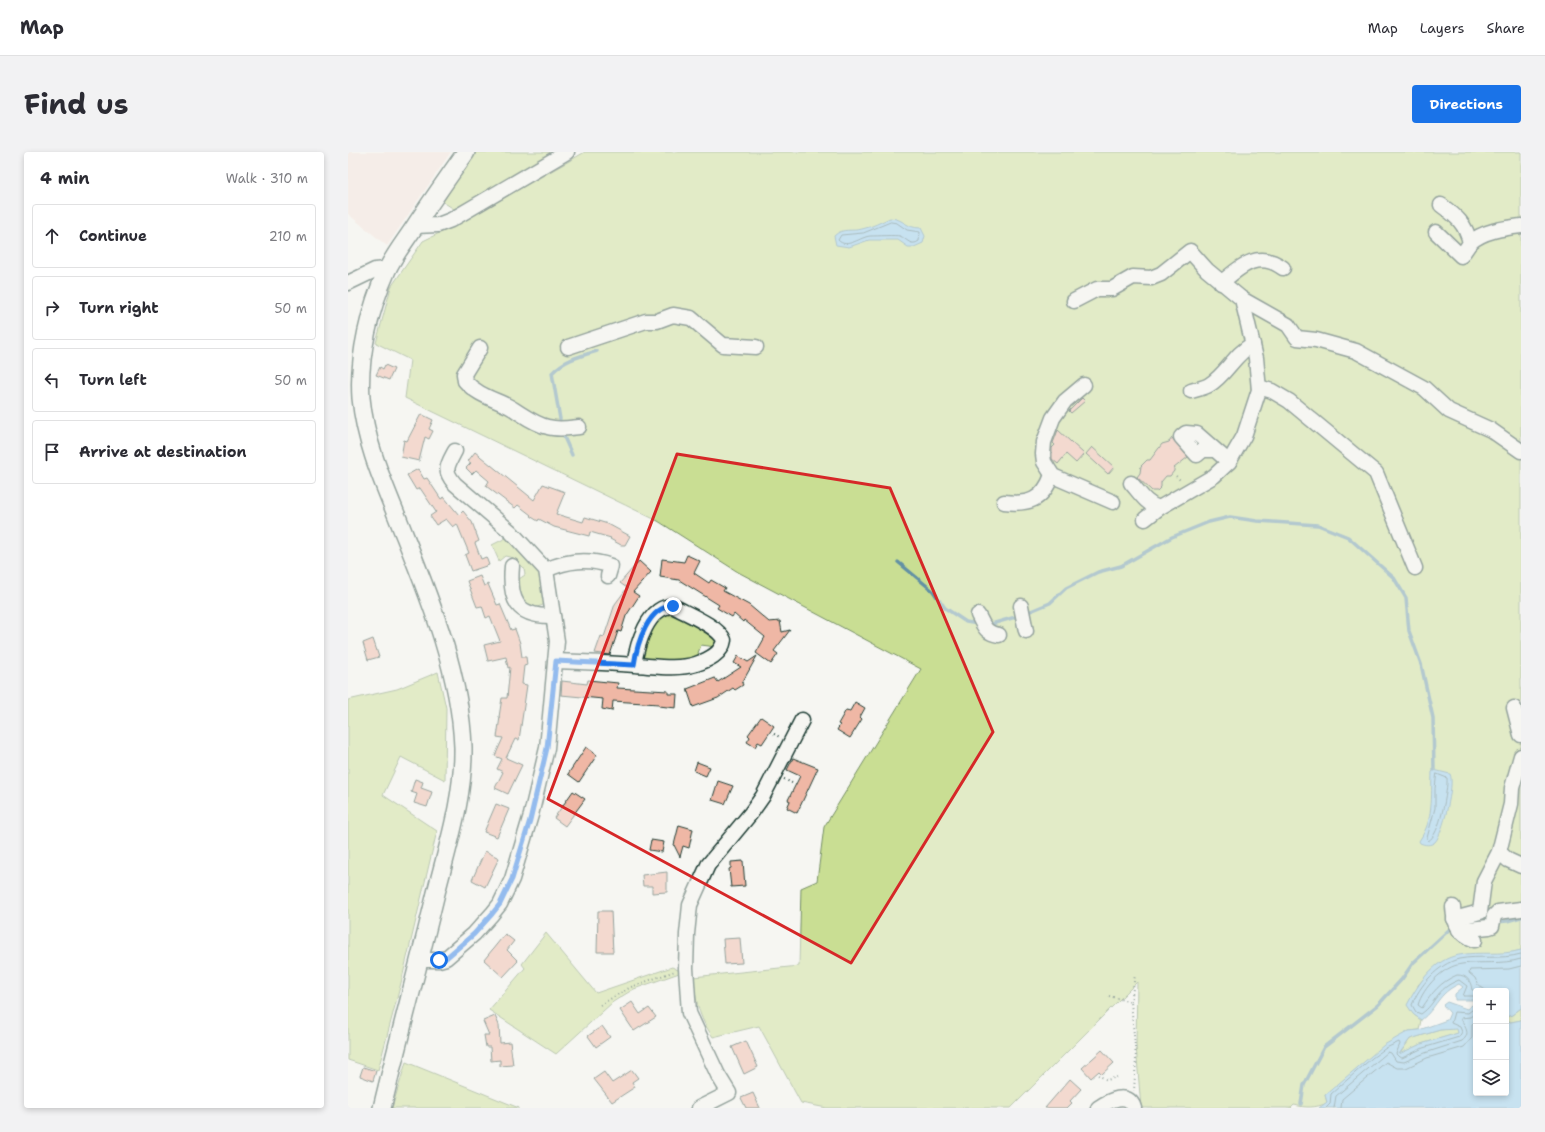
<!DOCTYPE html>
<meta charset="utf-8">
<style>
:root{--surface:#fff;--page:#f2f2f3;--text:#2b2b33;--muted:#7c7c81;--line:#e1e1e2;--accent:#1a73e8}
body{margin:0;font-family:"Shantell Sans",sans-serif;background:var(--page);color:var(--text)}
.controls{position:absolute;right:12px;bottom:12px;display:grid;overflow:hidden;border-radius:4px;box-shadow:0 2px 6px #0003}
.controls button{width:36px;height:36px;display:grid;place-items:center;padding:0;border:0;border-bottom:1px solid var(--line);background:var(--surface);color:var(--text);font:20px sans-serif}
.stop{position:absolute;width:12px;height:12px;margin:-9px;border:3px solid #1a73e8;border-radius:50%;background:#fff}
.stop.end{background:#1a73e8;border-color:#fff;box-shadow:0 1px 4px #0008}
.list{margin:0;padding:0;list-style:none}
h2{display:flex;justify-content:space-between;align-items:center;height:52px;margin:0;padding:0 16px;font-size:17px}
h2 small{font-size:13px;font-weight:400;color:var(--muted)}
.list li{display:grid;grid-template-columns:26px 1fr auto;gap:12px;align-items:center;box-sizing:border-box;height:64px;margin:0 8px 8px;padding:0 8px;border:1px solid var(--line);border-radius:4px}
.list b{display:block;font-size:15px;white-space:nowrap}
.list em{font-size:13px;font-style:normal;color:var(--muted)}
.icon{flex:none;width:22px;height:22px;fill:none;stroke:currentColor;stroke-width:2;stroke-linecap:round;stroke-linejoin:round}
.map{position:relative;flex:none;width:1173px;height:956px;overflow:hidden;border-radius:4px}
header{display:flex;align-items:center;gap:24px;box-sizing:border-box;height:56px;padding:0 20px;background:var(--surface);border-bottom:1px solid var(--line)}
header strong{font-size:19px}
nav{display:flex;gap:22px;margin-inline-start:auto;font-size:14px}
.intro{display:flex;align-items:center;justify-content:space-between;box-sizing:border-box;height:96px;padding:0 24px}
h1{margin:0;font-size:28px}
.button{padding:10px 18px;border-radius:4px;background:var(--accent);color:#fff;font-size:14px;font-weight:700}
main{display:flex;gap:24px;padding:0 24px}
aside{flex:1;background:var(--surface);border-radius:4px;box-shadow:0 2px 6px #0003}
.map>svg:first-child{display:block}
</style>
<header>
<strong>Map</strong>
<nav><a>Map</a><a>Layers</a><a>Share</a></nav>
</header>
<div class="intro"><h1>Find us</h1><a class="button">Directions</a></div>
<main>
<aside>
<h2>4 min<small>Walk · 310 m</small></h2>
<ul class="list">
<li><svg class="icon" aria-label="ahead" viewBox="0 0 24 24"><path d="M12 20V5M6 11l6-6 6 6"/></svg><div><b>Continue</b></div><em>210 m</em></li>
<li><svg class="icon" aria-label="right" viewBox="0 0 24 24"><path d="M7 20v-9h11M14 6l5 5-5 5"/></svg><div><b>Turn right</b></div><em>50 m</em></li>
<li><svg class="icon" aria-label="left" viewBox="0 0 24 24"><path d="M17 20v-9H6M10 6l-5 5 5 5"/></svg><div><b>Turn left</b></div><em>50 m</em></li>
<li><svg class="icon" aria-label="arrive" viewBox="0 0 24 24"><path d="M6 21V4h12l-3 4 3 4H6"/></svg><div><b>Arrive at destination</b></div></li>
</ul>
</aside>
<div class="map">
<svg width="1173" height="956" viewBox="0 0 1173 956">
<rect width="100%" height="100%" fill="#f6f6f2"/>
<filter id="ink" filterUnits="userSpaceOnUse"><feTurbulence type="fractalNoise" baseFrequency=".025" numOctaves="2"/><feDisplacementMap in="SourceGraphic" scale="8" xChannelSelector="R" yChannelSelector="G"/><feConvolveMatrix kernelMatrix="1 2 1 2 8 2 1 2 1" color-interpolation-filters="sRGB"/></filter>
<g filter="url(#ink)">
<!-- built -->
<path fill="#f4e3db" d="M0,0H103L39,94L0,62Z"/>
<!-- green -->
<g fill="#c9de93" stroke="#748e64">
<path d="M126,0H208L106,57L95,50Z"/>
<path d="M237,0H1173V798L1159,802L1098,808L1081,821L1070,833L1065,862L1073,868L1071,878L1061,879L977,943L979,951C968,956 958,956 946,953L943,956H793L788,893L789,830L663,956H479L453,951L411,874L365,885C350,864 348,849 345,825L451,814L453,736L469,729L476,675L573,517L390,420L310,369L57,246L62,208L28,191L43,135L75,89L110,72Z"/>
<path d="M160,385L186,412L196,429L198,452L189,455L176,450L170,438L171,427L177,423L176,416L166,406L157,404L151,409L144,393Z"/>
<path d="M322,459L369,487L368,495L353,493L350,501L353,504L330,510L295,506L294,502L306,471Z"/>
<path d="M90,520L98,556L97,628L53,605L35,643L89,679L53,831L30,918L0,908V548L49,537Z"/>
<path d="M198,781L248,841L324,815L334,820L286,837L276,843L265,850L208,902L141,858L177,816L174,812Z"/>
<path d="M1173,856V868L1158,871V865L1164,863Z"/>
<path d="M1109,876L1111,881L1073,892L1051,903L1062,887L1092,878Z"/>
<path d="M58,910L171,956H44Z"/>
</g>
<!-- water -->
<g fill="#8fc9ee" stroke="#6291a4" fill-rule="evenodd">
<path d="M542,66C557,67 557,76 573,76L577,84L575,91L566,95H560L550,88H521L501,95L488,93L486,84C495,75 504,80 514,77C524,75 533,70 542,66Z"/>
<path d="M1086,618L1102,622C1107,631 1095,682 1087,690C1082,694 1077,693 1072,691L1071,689C1086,668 1083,645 1084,620Z"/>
<path d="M1173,798V856L1164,863L1158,865V839H1128V848H1107V842L1115,835L1111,832C1090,841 1089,856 1073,868L1065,862L1059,853C1070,832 1086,807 1111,803C1132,799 1152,804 1173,798Z"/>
<path d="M1099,850L1119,857L1128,850V941H1158V871L1173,868V956H971L979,950L977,943L1036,893L1061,879L1071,878L1099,868L1102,861L1095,853ZM1109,877L1110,881L1073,892L1051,902L1062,887L1092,878Z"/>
</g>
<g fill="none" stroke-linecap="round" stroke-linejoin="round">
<!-- shore -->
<g stroke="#4c757e" stroke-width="1">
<path d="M543,70L549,71L559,78L572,80L571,89C563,95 559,87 552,84C547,83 529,84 523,84C513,84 499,98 490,88L493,83L515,81Z"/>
<path d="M1089,622L1099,626C1100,637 1092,684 1080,689L1079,686L1087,656V637Z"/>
<path d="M1128,839L1124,838C1123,829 1119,823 1109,823C1092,830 1084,841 1074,856L1070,853C1075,836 1095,814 1114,812C1134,809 1153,813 1173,807"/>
<path d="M1139,839L1130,833L1127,826L1121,821L1122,818L1161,817L1173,814"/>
<path d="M1128,844H1115L1119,834L1111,828C1087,837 1089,851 1073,862L1068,860L1064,853C1071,834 1090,812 1111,807C1131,803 1152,808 1173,802"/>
<path d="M978,956L982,952L983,942L1024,906L1038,896L1051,890L1052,892L1048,902L1051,905L1054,906L1075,896L1111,885L1114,880L1112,875L1103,871L1106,860L1120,861L1128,855"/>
<path d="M986,956L988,944L1040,900L1043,901L1048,909L1056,910L1077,901L1114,889C1124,881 1116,875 1113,866L1122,865L1128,861"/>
<path d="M993,956L994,947L1038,910L1049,916H1058L1079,906L1116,895L1124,886V872L1128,869"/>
</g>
<!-- stream -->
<g stroke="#6291a4" stroke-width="3.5">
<path d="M212,267L204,221C216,208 232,204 249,199"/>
<path d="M216,285L224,303"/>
<path d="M550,410L585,439L597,456L618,470L630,472"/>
<path d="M678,461L702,451L718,436L750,420L773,414L824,385L861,370L882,365L909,369L970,373L1000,385L1046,426L1058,446L1061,479L1073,512L1085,566L1086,618"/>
<path d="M640,473L671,464"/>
<path d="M1149,770L1159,769L1173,765"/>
<path d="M953,952L956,933L976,895L1030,853L1054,827L1065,811L1103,776L1107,775"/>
</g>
</g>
<!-- building -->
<g fill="#efb7a5" stroke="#1f3d34">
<path d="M37,213L46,217L41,228L28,223L32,215L35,217Z"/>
<path d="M734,246L737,249L723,261L721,259Z"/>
<path d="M73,262L85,268L81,277L85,279L81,287L77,285L71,309L53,305L56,288L59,289Z"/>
<path d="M710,278L736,302L728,311L718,302L710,312L704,307V296L707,293L705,291Z"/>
<path d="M824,286L840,305L826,316V319L822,324H818L813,330V335L809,339H804L789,325L792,321L793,314L799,308H802L814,292L821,290Z"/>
<path d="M744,295L766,315L760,322L738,302Z"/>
<path d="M127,300L186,348L195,332L217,340L208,362L235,370L237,365L260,372L282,384L277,393H273L262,387L263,386L242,380L241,384L206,375L191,367L190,369L182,364L183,363L170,353L167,356L138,334L141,329L128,318L124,322L118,316L123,311L120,309Z"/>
<path d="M70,317L76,327L79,326L93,347L96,345L111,363L115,359L124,370L131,389L127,391L133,407L138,405L141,413L123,419L117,403L121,401L109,372L105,375L98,367L88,373L82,364L88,360L72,336L68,338L59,323Z"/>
<path d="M339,403L352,409L346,421L361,431L363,428L377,436L375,439L401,453L421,470L432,469L434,480L442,478L426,499L430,502L423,512L408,501L417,485L396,468L395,470L386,462L384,465L369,456L371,453L331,428L312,425L314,407L336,410Z"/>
<path d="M291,409L303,420L285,440L291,444L278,464L273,480L270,479L262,503L247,501L253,484L256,485L267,452L279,436L272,431Z"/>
<path d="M132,424L136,434L140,432L149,453L152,452L163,478L167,477L172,491L174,505H178L179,513L176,514L174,532L179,533L171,588L167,587L158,606L174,613L160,642L147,636L155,620L149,617L154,607L147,604L155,586L149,585L152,565H151L154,546H159L162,515L160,516L158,505L140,509L136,493L152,489L142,464L138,466L134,454L129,455L119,429Z"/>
<path d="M25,487L31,505L20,508L15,491Z"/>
<path d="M390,504L400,510L409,504L394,531L395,533L387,538L385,536L370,546L345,555L339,537L367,526L370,530L393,515L386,511Z"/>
<path d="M240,528L270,531L269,536L320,539V542H329L328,556L311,554V552L265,549L264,559L254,557L255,547L213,543L214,529L239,532Z"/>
<path d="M507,550L517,556L512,565L514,567L502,586L489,578L492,573L490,572L498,558L502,559Z"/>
<path d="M413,565L426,574L414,592L410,590L407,595L399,590L402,585L400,583Z"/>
<path d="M238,595L249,603L231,630L220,622Z"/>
<path d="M445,606L470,616L449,661L439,656L442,649L440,648L452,624L439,618Z"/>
<path d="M349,610L362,615L358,624L346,619Z"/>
<path d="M67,627L75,630L73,636L84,640L79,655L66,651L69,642L63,640Z"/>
<path d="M370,629L385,634L377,652L364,648Z"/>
<path d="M225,639L237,647L217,674L206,666Z"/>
<path d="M148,652L161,657L149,685L136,680Z"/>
<path d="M331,673L345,677L341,696L335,694L332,705L326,693Z"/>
<path d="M303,688L316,690L314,700L301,698Z"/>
<path d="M137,699L151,706L137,735L124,728Z"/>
<path d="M395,709L397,734L383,735L381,717L383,716V710Z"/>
<path d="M319,720V740L304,741V734H295L294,723Z"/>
<path d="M250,759H263L265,800H249Z"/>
<path d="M157,782L166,789L159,798L170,809L155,825L136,808Z"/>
<path d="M392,786L394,811L377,812L375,787Z"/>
<path d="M284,850L292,862L301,856L308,865L286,879L272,858Z"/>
<path d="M147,864L151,873L152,891L162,890L165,913L152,914V908L143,909L142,895H138L136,883H141L135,869Z"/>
<path d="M254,874L262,885L248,895L240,884Z"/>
<path d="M398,889L410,915L396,922L384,895Z"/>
<path d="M754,898L766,911L754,922L751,919L743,926L734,916Z"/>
<path d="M15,915L28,919L25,929L12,924Z"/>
<path d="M284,918L290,926L284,930L287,935L264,950L246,927L256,920L264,931Z"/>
<path d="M722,927L733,937L722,949L724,951L719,956H697Z"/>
<path d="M405,941L412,956H398L393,946Z"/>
</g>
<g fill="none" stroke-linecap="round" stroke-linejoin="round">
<defs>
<g id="minor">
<path d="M67,74L90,73L103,68L219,0"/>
<path d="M1088,80L1113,104L1122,91C1118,72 1108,64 1093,53"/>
<path d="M1122,91C1134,79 1157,76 1173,74"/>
<path d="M0,131L27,118L39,117"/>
<path d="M873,131C893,114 910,98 935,116"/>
<path d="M894,147L940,173L949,186L968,188L1008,199L1076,236L1101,259L1143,278L1173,299"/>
<path d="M726,149L749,137H764L785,125L803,126L813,122L842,99L859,118L894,147L908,206L911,238L896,284L881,310L866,324L811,356L797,367"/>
<path d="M220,195L298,169H309L325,163L343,166L375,193L408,195"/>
<path d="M132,196L116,222L117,229C129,243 146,247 162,255C174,262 186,272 200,275C210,278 221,276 231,275"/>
<path d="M736,233L717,249L705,266L696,290L695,302L696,310L705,324L765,350"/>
<path d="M911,235L924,239L941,249L1028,321L1067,416"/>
<path d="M843,239C849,237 856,236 861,233C879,222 886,202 905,192"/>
<path d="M867,298H855L849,303L833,285L838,281L849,282L881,310"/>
<path d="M783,331C792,341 798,352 811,356"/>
<path d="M656,350C681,353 695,348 704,323"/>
<path d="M164,414C161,448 168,465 205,464"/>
<path d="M198,418C220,408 240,406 263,414L260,424"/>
<path d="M673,454L678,479"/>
<path d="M630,463C636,474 637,481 651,483"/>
<path d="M207,509C234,510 261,511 287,513C306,514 329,518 348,512C360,508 374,502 376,488C370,474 339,462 325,454C300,454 289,492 286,513"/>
<path d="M1166,556L1173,583"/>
<path d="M1151,700L1160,708L1173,714"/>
<path d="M1105,755C1106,772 1111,782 1127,788"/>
<path d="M1106,767L1132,760L1136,729L1151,700L1163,652L1164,636L1173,604"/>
<path d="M1111,778L1141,775L1144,774L1146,764L1150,760L1173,757"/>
<path d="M71,808H91L98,806L126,782L144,762L152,752L164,727L183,663L199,596L209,489L198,418L163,380L107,332C95,318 99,314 107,299"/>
<path d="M351,956L381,941L370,923L341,861L338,816L339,782L342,753L360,713L403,661L415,644L454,568"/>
<path d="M750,956C760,949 781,938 786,956"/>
</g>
<path id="major" d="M34,956C51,885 70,815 87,745C99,696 116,646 115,595C112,516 79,440 50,367C34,328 17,289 13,246C10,204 22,156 39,118C47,101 59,87 69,71C85,47 101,24 118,0"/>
</defs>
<!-- minor casing -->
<use href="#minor" stroke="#1f3d34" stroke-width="17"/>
<!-- major casing -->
<use href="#major" stroke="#1f3d34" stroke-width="20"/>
<!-- path -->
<g stroke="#1f3d34" stroke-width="2" stroke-dasharray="1 3" stroke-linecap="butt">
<path d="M828,324L833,329"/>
<path d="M426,582L432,585"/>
<path d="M436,627L444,631"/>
<path d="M761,844L783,850L788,906L786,939"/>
<path d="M783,850L787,823"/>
<path d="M252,853L283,835L327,819"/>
<path d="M750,923L759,928L769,925"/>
</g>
<!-- minor -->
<use href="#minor" stroke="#f6f6f2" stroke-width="14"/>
<!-- major -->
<use href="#major" stroke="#f6f6f2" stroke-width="17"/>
</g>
</g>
<g fill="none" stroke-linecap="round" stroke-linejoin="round" filter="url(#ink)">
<!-- route -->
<path stroke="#1a73e8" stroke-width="5" d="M91,808L98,806L126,782L144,762L152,752L164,727L182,668L199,596L208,509L286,513C289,492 300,454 325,454"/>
</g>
<!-- marked area -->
<path d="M0 0H1173V956H0ZM329,302L542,336L645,580L503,811L200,647Z" fill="#f6f6f2" fill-opacity=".55" fill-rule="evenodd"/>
<path fill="none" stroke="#d62828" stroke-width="3" stroke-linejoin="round" d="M329,302L542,336L645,580L503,811L200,647Z"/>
</svg>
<div class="controls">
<button>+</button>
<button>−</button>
<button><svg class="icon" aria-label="layers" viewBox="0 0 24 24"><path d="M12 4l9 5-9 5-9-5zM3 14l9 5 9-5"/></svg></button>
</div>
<div class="stop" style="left:91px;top:808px"></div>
<div class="stop end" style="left:325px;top:454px"></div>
</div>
</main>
